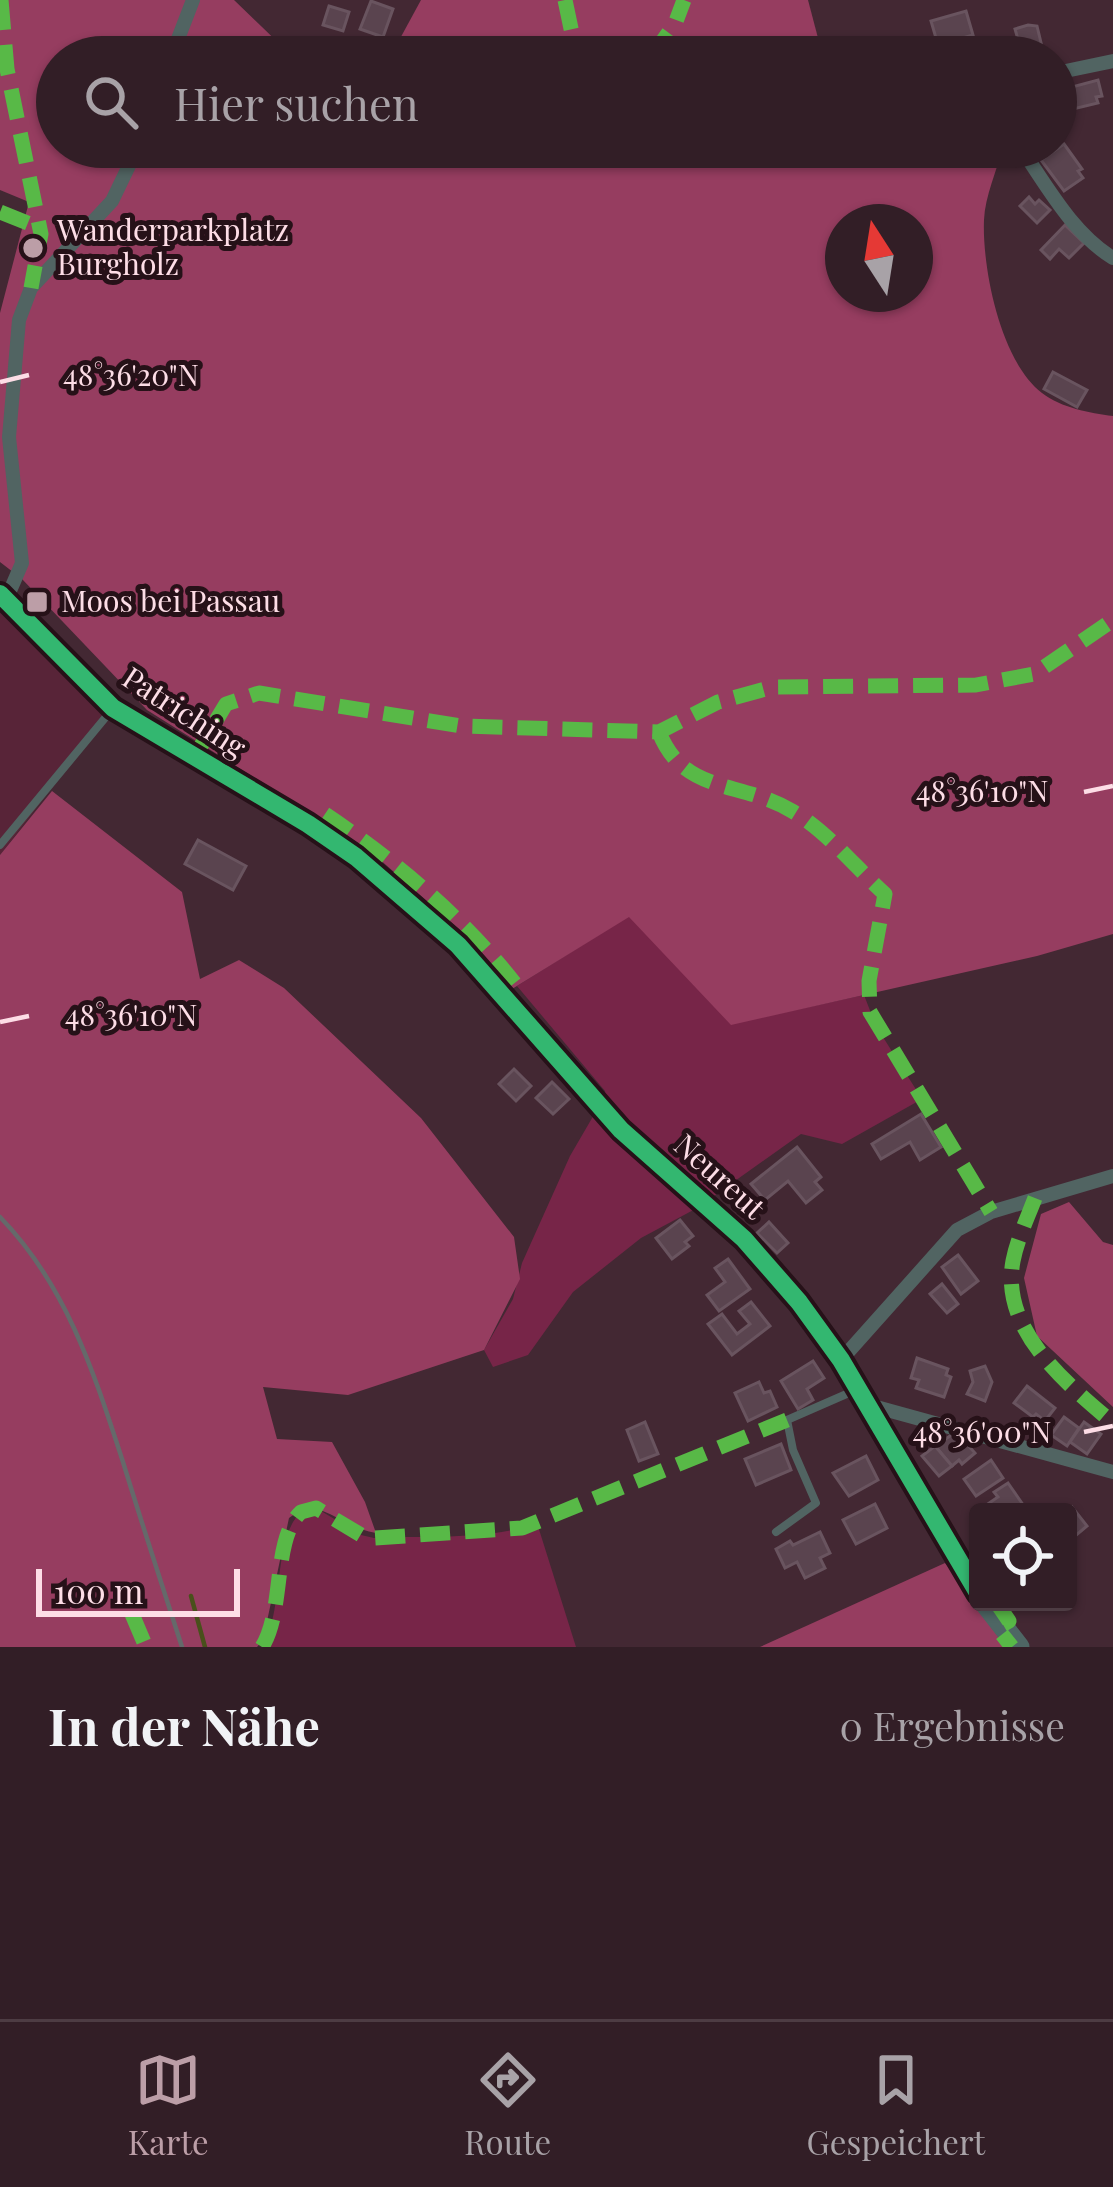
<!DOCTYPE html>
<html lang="de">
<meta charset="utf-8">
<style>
:root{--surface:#321e26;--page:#3a272e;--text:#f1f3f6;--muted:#a8a2a7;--line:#4d3c43;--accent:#bc9ea7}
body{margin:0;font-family:"Playfair Display",serif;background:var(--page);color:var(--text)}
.controls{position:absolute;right:36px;bottom:36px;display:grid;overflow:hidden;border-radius:12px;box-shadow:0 3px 9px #0004}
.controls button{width:108px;height:108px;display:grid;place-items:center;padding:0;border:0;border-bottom:3px solid var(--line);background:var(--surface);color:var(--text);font:60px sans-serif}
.compass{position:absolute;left:825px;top:204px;width:108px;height:108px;border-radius:50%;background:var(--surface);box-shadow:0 3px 9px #0004;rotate:348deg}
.scale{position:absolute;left:36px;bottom:30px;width:204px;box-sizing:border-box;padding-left:12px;border:6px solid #fddde6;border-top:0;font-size:33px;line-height:42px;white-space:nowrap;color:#fddde6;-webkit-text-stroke:9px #261118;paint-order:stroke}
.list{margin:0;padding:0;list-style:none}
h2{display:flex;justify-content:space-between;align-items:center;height:156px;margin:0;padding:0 48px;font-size:51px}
h2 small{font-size:39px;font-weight:400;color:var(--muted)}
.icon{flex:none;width:66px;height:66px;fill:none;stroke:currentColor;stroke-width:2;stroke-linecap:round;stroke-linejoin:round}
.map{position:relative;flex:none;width:1113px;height:1647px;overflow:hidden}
.search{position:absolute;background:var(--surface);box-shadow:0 3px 9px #0004;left:36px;right:36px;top:36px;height:132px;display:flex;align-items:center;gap:30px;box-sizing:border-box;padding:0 42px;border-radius:66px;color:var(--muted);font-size:45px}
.sheet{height:372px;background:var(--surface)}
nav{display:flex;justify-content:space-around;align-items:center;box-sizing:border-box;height:168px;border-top:3px solid var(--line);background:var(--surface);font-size:33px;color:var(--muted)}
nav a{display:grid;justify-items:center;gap:6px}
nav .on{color:var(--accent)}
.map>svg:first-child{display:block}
</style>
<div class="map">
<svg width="1113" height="1647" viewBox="0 0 1113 1647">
<rect width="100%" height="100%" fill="#432833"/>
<!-- built -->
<path fill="#582438" d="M0,610L106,718L0,855Z"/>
<!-- green -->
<g fill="#772548">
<path d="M629,916L731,1024L864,995L876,1026L922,1099L842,1144L801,1134L711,1198L606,1100L605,1091L517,986Z"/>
<path d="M595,1113L699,1207L641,1238L573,1292L528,1355L493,1367L484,1350L513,1299L522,1263L570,1156Z"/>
<path d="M316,1508L361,1535L374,1538C425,1535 488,1541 537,1523L576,1647H262C285,1610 272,1539 301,1512Z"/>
</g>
<!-- forest -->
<g fill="#963d60" fill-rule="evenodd">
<path d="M0,0H234L293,57H57V147H1003C997,170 985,196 984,220C982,269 1001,362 1042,393C1062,408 1089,413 1113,416V934L1037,956L731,1025L629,917L512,989L470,939L369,850L147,710L22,579L0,562V313L29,202L0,190ZM843,222H915V294H843Z"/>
<path d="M421,0H808L823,57H390Z"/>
<path d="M52,791L182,892L200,979L239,960L284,988L421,1118L514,1237L520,1279L484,1350L348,1395L263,1387L277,1439L332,1442L365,1502L376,1533C350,1529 331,1510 306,1506L289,1518L263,1640L257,1647H0V855Z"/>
<path d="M1069,1202L1103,1242L1113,1245V1407L1037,1336L1024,1278L1041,1214Z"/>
<path d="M945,1563L1011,1647H760Z"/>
</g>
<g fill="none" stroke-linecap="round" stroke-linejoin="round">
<!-- stream -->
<path stroke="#49501b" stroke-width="4.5" d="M191,1596L205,1647"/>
</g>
<!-- building -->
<g fill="#5a444f" stroke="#69545f" stroke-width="3">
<path d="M371,1L393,9L383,37L360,29Z"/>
<path d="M329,6L349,12L343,31L323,25Z"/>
<path d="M966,11L973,35L938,45L931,21Z"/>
<path d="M1028,25L1037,26L1043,51L1035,57H1023L1015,29Z"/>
<path d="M1098,80L1102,96L1096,97L1098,103L1073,109L1068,88Z"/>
<path d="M1064,144L1082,169L1078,171L1083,178L1064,191L1041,160Z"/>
<path d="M1029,197L1035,204L1039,200L1050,210L1037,223L1020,206Z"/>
<path d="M1065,225L1084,243L1069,258L1059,249L1050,259L1041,250Z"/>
<path d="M1053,372L1087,390L1077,407L1044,389Z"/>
<path d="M198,840L246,866L233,890L185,864Z"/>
<path d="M514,1069L531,1086L516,1101L499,1084Z"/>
<path d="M552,1082L569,1099L553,1114L536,1098Z"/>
<path d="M921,1114L941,1147L920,1160L910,1142L881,1159L872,1144Z"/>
<path d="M797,1147L821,1177L815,1182L822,1190L806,1203L788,1181L765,1200L751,1184Z"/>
<path d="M680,1220L693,1236L685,1242L689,1246L672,1259L656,1238Z"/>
<path d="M769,1222L788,1243L777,1253L757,1233Z"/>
<path d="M958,1255L978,1281L961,1294L942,1267Z"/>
<path d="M728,1259L750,1289L719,1311L707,1295L725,1282L715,1268Z"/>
<path d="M942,1284L958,1304L947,1313L930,1294Z"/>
<path d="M751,1302L770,1326L732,1355L708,1324L722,1314L737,1334L750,1324L739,1311Z"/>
<path d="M917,1358L948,1369L946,1375L951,1377L944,1397L916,1388L919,1380L911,1378Z"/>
<path d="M813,1361L824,1378L807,1389L813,1400L798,1409L781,1381Z"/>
<path d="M985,1366L992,1382L985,1401L967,1394L973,1382L970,1371Z"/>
<path d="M759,1382L764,1393L770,1391L777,1407L748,1421L735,1393Z"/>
<path d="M1027,1386L1055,1408L1045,1421L1036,1414L1033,1417L1014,1403Z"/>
<path d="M1064,1417L1079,1428L1067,1446L1051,1435Z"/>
<path d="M645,1422L658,1454L639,1461L627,1430Z"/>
<path d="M1084,1422L1101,1434L1087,1454L1070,1442Z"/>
<path d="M956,1432L975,1453L962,1464L959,1460L952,1466L935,1446Z"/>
<path d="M781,1444L791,1470L756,1485L745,1459Z"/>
<path d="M935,1446L952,1466L939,1476L922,1456Z"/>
<path d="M866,1456L878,1480L849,1496L833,1473Z"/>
<path d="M991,1460L1003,1478L976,1496L964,1479Z"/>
<path d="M1008,1483L1026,1509L989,1512L985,1506L998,1497L994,1492Z"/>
<path d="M875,1504L887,1528L856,1544L843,1520Z"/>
<path d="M1072,1507L1087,1526L1068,1542L1066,1512Z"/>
<path d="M820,1532L830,1553L820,1558L825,1568L805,1578L797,1562L785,1568L776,1549L790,1541L793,1545Z"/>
</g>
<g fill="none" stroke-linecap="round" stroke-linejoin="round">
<!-- lane -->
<g stroke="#516462" stroke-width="8">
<path d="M0,845L110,712"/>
<path d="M776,1532L816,1503L793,1450L787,1420L858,1389"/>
</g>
<!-- street -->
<g stroke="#516462" stroke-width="14">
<path d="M171,57L193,0"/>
<path d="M1056,73L1113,61"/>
<path d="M1020,147C1047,186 1072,233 1113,258"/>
<path d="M6,600L22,563L9,437L19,320L31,288L112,201L138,147"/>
<path d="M841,1360L957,1230L991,1212L1113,1176"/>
<path d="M869,1405L1113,1472"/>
</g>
<!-- secondary -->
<g stroke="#4e6664" stroke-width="21">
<path d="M0,594L113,708L308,824L356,857L458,945L621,1130L744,1239L799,1302L841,1360L978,1593"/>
<path d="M984,1602L1019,1647"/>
</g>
<!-- rail -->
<path stroke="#65696a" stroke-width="4.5" d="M0,1217C67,1286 94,1373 123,1462C142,1524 162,1585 182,1647"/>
<!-- quiet -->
<g stroke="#58b947" stroke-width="15" stroke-dasharray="30 15" stroke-linecap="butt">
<path d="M1,0L7,69L41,234L31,288"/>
<path d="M565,0L577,57"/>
<path d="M651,57L675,24L684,0"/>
<path d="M0,212L40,228"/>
<path d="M659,732C684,795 740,780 792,811C827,831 855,867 885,894L869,981L870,1012L991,1212"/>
<path d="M193,759L226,704L259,693L461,726L659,732L718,702L773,687L976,685L1034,674L1113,620"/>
<path d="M325,814C398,863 466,920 520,990"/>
<path d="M1035,1198C1027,1219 1017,1240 1013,1261C1000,1330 1066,1383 1113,1423"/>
<path d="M996,1602L1009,1621L997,1628L1012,1647"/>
<path d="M132,1614L146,1647"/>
<path d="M262,1647C285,1610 272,1539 301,1512L316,1508L361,1535L374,1538L522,1528L787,1420"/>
</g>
<defs>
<path id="cycleway" d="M0,594L113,708L308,824L356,857L458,945L621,1130L744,1239L799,1302L841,1360L978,1593"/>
</defs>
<!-- cycleway casing -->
<use href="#cycleway" stroke="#261118" stroke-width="26"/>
<!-- cycleway -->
<use href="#cycleway" stroke="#33b770" stroke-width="18"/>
</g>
<!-- ticks -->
<path fill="none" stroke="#fddde6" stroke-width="4.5" d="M0,382L29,375M1084,792L1113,786M0,1022L29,1016M1084,1432L1113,1426"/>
<!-- markers -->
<g fill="#bc9ea7" stroke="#261118" stroke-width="4.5">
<circle cx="33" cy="248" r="12"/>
<rect x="25" y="590" width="24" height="24" rx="6"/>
</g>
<g text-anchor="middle" stroke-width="10" stroke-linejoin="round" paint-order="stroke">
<!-- poi labels -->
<g font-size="30" fill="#fddde6" stroke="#261118" text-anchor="start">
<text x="57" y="241">Wanderparkplatz<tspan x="57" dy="34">Burgholz</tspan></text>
<text x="61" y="612">Moos bei Passau</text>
</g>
<!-- street labels -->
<g font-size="30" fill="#fddde6" stroke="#261118">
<text transform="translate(184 713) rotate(33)" y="10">Patriching</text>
<text transform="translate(719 1177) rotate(42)" y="10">Neureut</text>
</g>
</g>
<g font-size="30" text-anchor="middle" fill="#fddde6" stroke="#261118" stroke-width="10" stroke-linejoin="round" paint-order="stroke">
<text x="131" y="386">48°36'20"N</text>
<text x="982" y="802">48°36'10"N</text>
<text x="131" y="1026">48°36'10"N</text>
<text x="982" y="1443">48°36'00"N</text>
</g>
</svg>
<div class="controls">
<button><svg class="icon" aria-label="locate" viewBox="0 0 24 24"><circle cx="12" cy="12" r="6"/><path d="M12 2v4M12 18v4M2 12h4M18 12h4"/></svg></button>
</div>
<svg class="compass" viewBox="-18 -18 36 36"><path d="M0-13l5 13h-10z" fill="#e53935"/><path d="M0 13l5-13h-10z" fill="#a8a2a7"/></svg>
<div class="scale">100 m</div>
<div class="search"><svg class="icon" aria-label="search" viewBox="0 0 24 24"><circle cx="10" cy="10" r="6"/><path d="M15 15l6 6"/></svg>Hier suchen</div>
</div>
<section class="sheet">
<h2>In der Nähe<small>0 Ergebnisse</small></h2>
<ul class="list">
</ul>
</section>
<nav>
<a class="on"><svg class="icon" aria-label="map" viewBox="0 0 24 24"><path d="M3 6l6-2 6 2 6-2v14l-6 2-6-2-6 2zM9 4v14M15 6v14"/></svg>Karte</a>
<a><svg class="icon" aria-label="directions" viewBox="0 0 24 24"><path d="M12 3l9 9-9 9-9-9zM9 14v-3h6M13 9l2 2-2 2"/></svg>Route</a>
<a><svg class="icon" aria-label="saved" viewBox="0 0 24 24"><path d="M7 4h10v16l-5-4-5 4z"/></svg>Gespeichert</a>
</nav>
